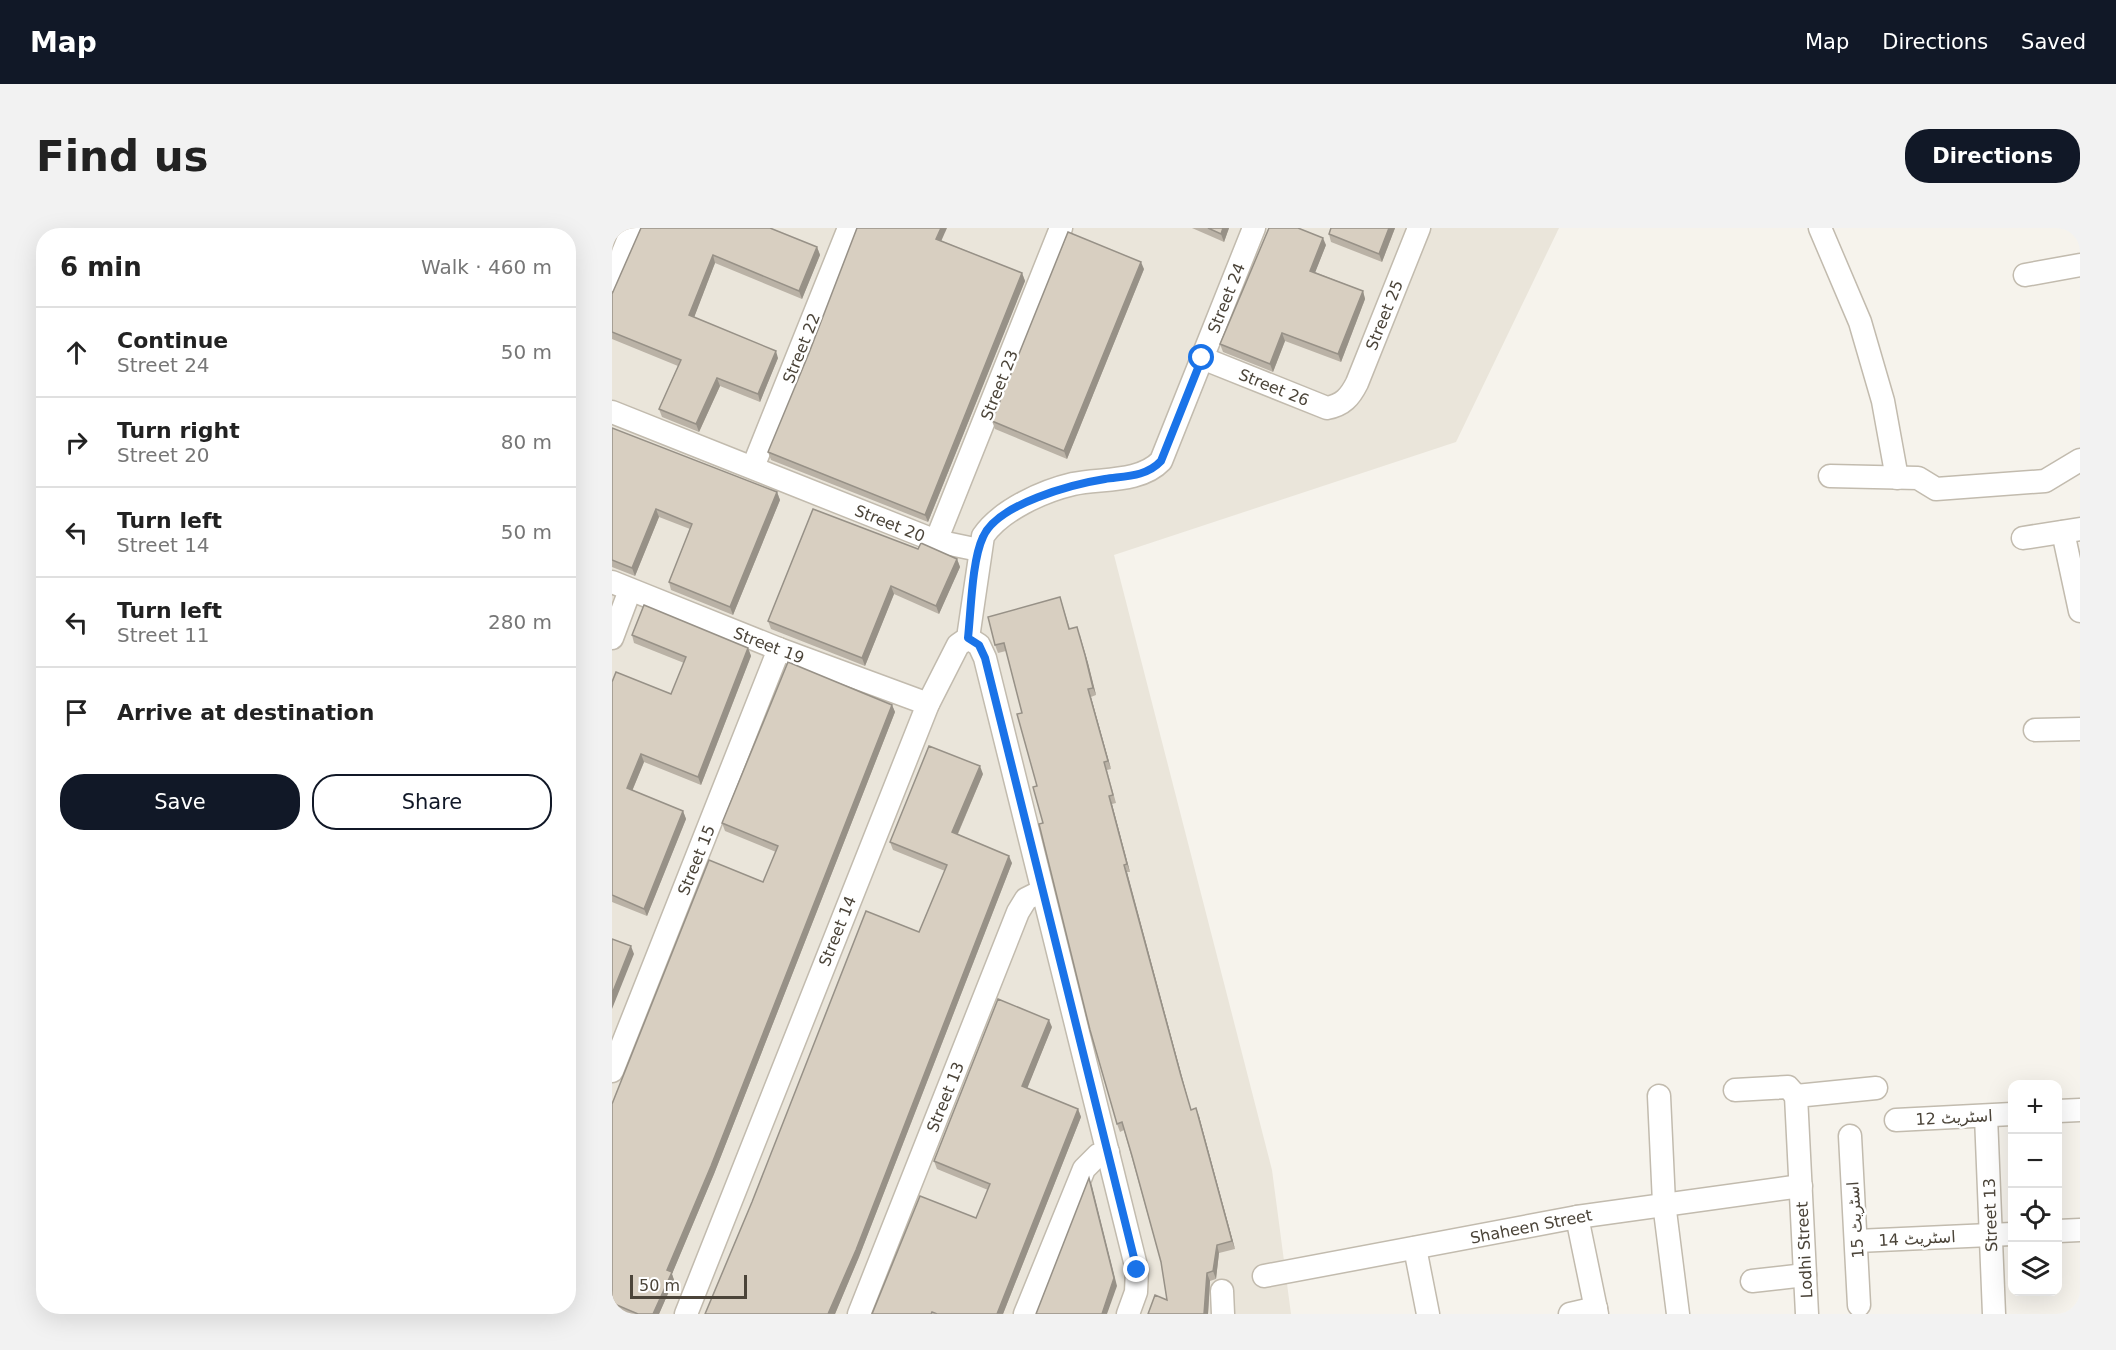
<!DOCTYPE html>
<meta charset="utf-8">
<style>
:root{--surface:#fff;--page:#f2f2f2;--text:#222;--muted:#767676;--line:#e0e0e0;--accent:#111827}
body{margin:0;font-family:"DejaVu Sans",Vazirmatn,sans-serif;background:var(--page);color:var(--text)}
.controls{position:absolute;right:18px;bottom:18px;display:grid;overflow:hidden;border-radius:12px;box-shadow:0 6px 24px #0002}
.controls button{width:54px;height:54px;display:grid;place-items:center;padding:0;border:0;border-bottom:2px solid var(--line);background:var(--surface);color:var(--text);font:30px sans-serif}
.scale{position:absolute;left:18px;bottom:15px;width:117px;box-sizing:border-box;padding-left:6px;border:3px solid #4b4439;border-top:0;font-size:16px;line-height:21px;white-space:nowrap;color:#4b4439;-webkit-text-stroke:4px #fff;paint-order:stroke}
.stop{position:absolute;width:18px;height:18px;margin:-14px;border:4px solid #1a73e8;border-radius:50%;background:#fff}
.stop.end{background:#1a73e8;border-color:#fff;box-shadow:0 2px 6px #0008}
.list{margin:0;padding:0;list-style:none}
h2{display:flex;justify-content:space-between;align-items:center;height:78px;margin:0;padding:0 24px;font-size:26px}
h2 small{font-size:20px;font-weight:400;color:var(--muted)}
.list li{display:grid;grid-template-columns:39px 1fr auto;gap:18px;align-items:center;box-sizing:border-box;height:90px;padding:0 24px;border-top:2px solid var(--line)}
.list b{display:block;font-size:22px;white-space:nowrap}
.list p{margin:0;font-size:20px;white-space:nowrap;color:var(--muted)}
.list em{font-size:20px;font-style:normal;color:var(--muted)}
.actions{display:flex;gap:12px;padding:18px 24px}
.actions a{flex:1;padding:14px 0;border:2px solid var(--accent);border-radius:24px;text-align:center;font-size:21px;color:var(--accent)}
.actions .main{background:var(--accent);color:#fff}
.icon{flex:none;width:33px;height:33px;fill:none;stroke:currentColor;stroke-width:2;stroke-linecap:round;stroke-linejoin:round}
.map{position:relative;flex:none;width:1468px;height:1086px;overflow:hidden;border-radius:24px}
header{display:flex;align-items:center;gap:36px;box-sizing:border-box;height:84px;padding:0 30px;background:var(--accent);color:#fff}
header strong{font-size:28px}
nav{display:flex;gap:33px;margin-inline-start:auto;font-size:21px}
.intro{display:flex;align-items:center;justify-content:space-between;box-sizing:border-box;height:144px;padding:0 36px}
h1{margin:0;font-size:42px}
.button{padding:15px 27px;border-radius:24px;background:var(--accent);color:#fff;font-size:21px;font-weight:700}
main{display:flex;gap:36px;padding:0 36px}
aside{flex:1;background:var(--surface);border-radius:24px;box-shadow:0 6px 24px #0002}
.map>svg:first-child{display:block}
</style>
<header>
<strong>Map</strong>
<nav><a>Map</a><a>Directions</a><a>Saved</a></nav>
</header>
<div class="intro"><h1>Find us</h1><a class="button">Directions</a></div>
<main>
<aside>
<h2>6 min<small>Walk · 460 m</small></h2>
<ul class="list">
<li><svg class="icon" aria-label="ahead" viewBox="0 0 24 24"><path d="M12 20V5M6 11l6-6 6 6"/></svg><div><b>Continue</b><p>Street 24</p></div><em>50 m</em></li>
<li><svg class="icon" aria-label="right" viewBox="0 0 24 24"><path d="M7 20v-9h11M14 6l5 5-5 5"/></svg><div><b>Turn right</b><p>Street 20</p></div><em>80 m</em></li>
<li><svg class="icon" aria-label="left" viewBox="0 0 24 24"><path d="M17 20v-9H6M10 6l-5 5 5 5"/></svg><div><b>Turn left</b><p>Street 14</p></div><em>50 m</em></li>
<li><svg class="icon" aria-label="left" viewBox="0 0 24 24"><path d="M17 20v-9H6M10 6l-5 5 5 5"/></svg><div><b>Turn left</b><p>Street 11</p></div><em>280 m</em></li>
<li><svg class="icon" aria-label="arrive" viewBox="0 0 24 24"><path d="M6 21V4h12l-3 4 3 4H6"/></svg><div><b>Arrive at destination</b></div></li>
</ul>
<div class="actions"><a class="main">Save</a><a>Share</a></div>
</aside>
<div class="map">
<svg width="1468" height="1086" viewBox="0 0 1468 1086">
<rect width="100%" height="100%" fill="#f6f3ec"/>
<!-- residential -->
<path fill="#eae5da" d="M0,0H947L844,214L502,327L660,942L679,1086H0Z"/>
<g fill="none" stroke-linecap="round" stroke-linejoin="round">
<defs>
<g id="minor">
<path d="M1208,0L1248,94L1271,173L1285,250"/>
<path d="M1413,47L1468,37"/>
<path d="M0,52L21,0"/>
<path d="M590,130L715,180C731,177 738,169 745,155L807,0"/>
<path d="M0,184L324,313L367,322"/>
<path d="M141,239L237,0"/>
<path d="M1218,248L1306,250L1324,261L1433,253L1468,232"/>
<path d="M1451,304L1468,383"/>
<path d="M1411,310L1468,301"/>
<path d="M324,313L449,0"/>
<path d="M0,354L167,421L316,476"/>
<path d="M0,410L18,362"/>
<path d="M356,410L367,417L373,430L525,1042L524,1064L516,1086"/>
<path d="M1423,502L1468,501"/>
<path d="M0,843L167,421"/>
<path d="M1123,862L1176,859L1184,868"/>
<path d="M1047,868L1052,975L1066,1086"/>
<path d="M1446,883L1468,882"/>
<path d="M1374,888L1382,1086"/>
<path d="M1284,892L1400,886"/>
<path d="M1238,908L1247,1077"/>
<path d="M965,989L985,1086"/>
<path d="M1446,1003L1468,1002"/>
<path d="M1245,1013L1400,1006"/>
<path d="M803,1020L816,1086"/>
<path d="M652,1048L965,989L1189,958"/>
<path d="M1140,1053L1193,1047"/>
<path d="M610,1063L611,1086"/>
<path d="M74,1086L316,476L346,417L356,410L371,308C389,282 431,263 461,256C489,250 528,255 549,233L642,0"/>
<path d="M247,1086L406,684L414,671L430,663"/>
<path d="M413,1086L472,941L486,927L496,924"/>
<path d="M958,1086L984,1080"/>
<path d="M1195,1086L1184,868L1264,860"/>
</g>
</defs>
<!-- minor casing -->
<use href="#minor" stroke="#c2bbae" stroke-width="25"/>
<!-- minor -->
<use href="#minor" stroke="#fff" stroke-width="22"/>
</g>
<!-- wall -->
<g fill="#bab2a6">
<path d="M29,0L205,19L208,27L190,71L103,35L82,89L166,130L148,174L108,158L87,204L50,189L47,181L66,138L0,111V66Z"/>
<path d="M580,0H617L612,14Z"/>
<path d="M783,0L770,34L719,14L717,6Z"/>
<path d="M330,13L410,45L413,53L316,294L159,232L156,224Z"/>
<path d="M714,17L703,44L751,63L753,71L729,134L673,113L661,144L611,124L608,116Z"/>
<path d="M532,41L455,231L383,201L380,193Z"/>
<path d="M0,200L165,264L168,272L121,387L59,362L57,354L78,301L47,289L23,348L0,339Z"/>
<path d="M306,321L345,331L348,339L327,386L282,366L253,438L159,401L156,393Z"/>
<path d="M448,369L458,401L468,407L476,435L484,467L479,469L499,541L495,542L504,575L500,576L518,644H515L572,856L579,882L587,888L623,1021L607,1025L604,1051L598,1053L596,1086H536L555,1072L549,1034L512,902L508,904L505,896L431,595L425,558L410,485L394,423L386,425L383,417Z"/>
<path d="M20,407L136,420L139,428L89,557L32,534L20,563L71,583L74,591L35,688L0,674V454L59,466L72,435L22,415Z"/>
<path d="M280,477L283,484L102,946L60,1046L62,1052L47,1086H11L0,1081V876L151,654L164,624L113,603L110,595Z"/>
<path d="M371,546L346,606L400,635L247,1029L223,1086H93L307,704L333,643L281,622L278,614Z"/>
<path d="M440,799L415,860L466,881L469,889L391,1086H260L364,990L376,962L325,941L322,933Z"/>
</g>
<!-- shaded-wall -->
<g fill="#979187">
<path d="M329,0H335L327,18L324,11Z"/>
<path d="M611,0H617L612,14L609,6Z"/>
<path d="M777,0H783L770,34L767,26Z"/>
<path d="M711,10L714,17L701,50L698,43Z"/>
<path d="M205,19L208,27L190,71L187,63Z"/>
<path d="M101,27L103,35L80,95L77,87Z"/>
<path d="M529,34L532,41L455,231L452,223Z"/>
<path d="M410,45L413,53L316,294L313,287Z"/>
<path d="M751,63L753,71L729,134L726,126Z"/>
<path d="M670,105L673,113L661,144L658,136Z"/>
<path d="M164,123L166,130L148,174L146,166Z"/>
<path d="M105,150L108,158L87,204L84,196Z"/>
<path d="M165,264L168,272L121,387L118,379Z"/>
<path d="M44,281L47,289L23,348L20,340Z"/>
<path d="M345,331L348,339L327,386L324,378Z"/>
<path d="M279,358L282,366L253,438L250,430Z"/>
<path d="M465,399L476,435L484,467L481,460Z"/>
<path d="M136,420L139,428L89,557L86,549Z"/>
<path d="M476,461L479,469L499,541L496,533Z"/>
<path d="M280,477L283,484L102,946L60,1046L62,1052L47,1086H41L55,1042Z"/>
<path d="M29,526L32,534L18,568L15,560Z"/>
<path d="M368,538L371,546L343,612L340,604Z"/>
<path d="M497,568L500,576L518,644L515,636Z"/>
<path d="M71,583L74,591L35,688L32,681Z"/>
<path d="M397,628L400,635L247,1029L223,1086H216Z"/>
<path d="M512,637L515,644L581,890L569,848Z"/>
<path d="M19,718L22,726L0,781V766Z"/>
<path d="M437,792L440,799L413,866L410,858Z"/>
<path d="M584,880L587,888L623,1021L620,1013Z"/>
<path d="M466,881L469,889L391,1086H385Z"/>
<path d="M477,950L480,958L505,1058L495,1086H490Z"/>
<path d="M605,1017L607,1025L604,1051L601,1043Z"/>
<path d="M595,1045L598,1053L596,1086H592Z"/>
</g>
<!-- building -->
<g fill="#d8cfc1" stroke="#979187" stroke-width="1.5">
<path d="M29,0H158L205,19L187,63L101,27L77,87L164,123L146,166L105,150L84,196L47,181L69,132L0,104V66Z"/>
<path d="M245,0H329L324,11L410,45L313,287L156,224L197,125Z"/>
<path d="M596,0H611L609,6Z"/>
<path d="M657,0H686L711,10L698,43L751,63L726,126L670,105L658,136L608,116Z"/>
<path d="M719,0H777L767,26L717,6Z"/>
<path d="M456,4L529,34L452,223L380,193Z"/>
<path d="M0,200L165,264L118,379L57,354L80,296L44,281L20,340L0,332Z"/>
<path d="M201,281L306,321L309,315L345,331L324,378L279,358L250,430L156,393Z"/>
<path d="M448,369L457,401L465,399L473,427L481,460L476,461L496,533L492,534L501,567L497,568L515,636L512,637L569,848L579,882L584,880L620,1013L605,1017L601,1043L595,1045L592,1086H536L543,1067L555,1072L549,1034L520,928L510,894L505,896L478,802L427,596L431,595L421,559L425,558L405,486L410,485L392,415L383,417L376,389Z"/>
<path d="M32,377L136,420L86,549L29,526L15,560L71,583L32,681L0,667V454L4,444L59,466L74,429L20,407Z"/>
<path d="M176,434L280,477L99,938L55,1042L60,1044L41,1086H26L0,1075V876L97,632L151,654L166,618L110,595Z"/>
<path d="M317,518L368,538L340,604L397,628L244,1022L216,1086H93L140,974L254,683L307,704L335,637L278,614Z"/>
<path d="M0,711L19,718L0,766Z"/>
<path d="M386,771L437,792L410,858L466,881L385,1086H325L320,1084L319,1086H260L308,968L364,990L378,956L322,933Z"/>
<path d="M477,950L502,1050L490,1086H424Z"/>
</g>
<g fill="none" stroke-linecap="round" stroke-linejoin="round">
<!-- route -->
<path stroke="#1a73e8" stroke-width="8" d="M525,1042L373,430L367,417L356,410C359,382 360,332 371,309C385,276 461,256 493,251C513,248 534,249 549,233L590,130"/>
</g>
<g text-anchor="middle" stroke-width="5" stroke-linejoin="round" paint-order="stroke">
<!-- street labels -->
<g font-size="16" fill="#4b4439" stroke="#fff">
<text transform="translate(614 70) rotate(-68)" y="6">Street 24</text>
<text transform="translate(772 87) rotate(-68)" y="6">Street 25</text>
<text transform="translate(189 120) rotate(-68)" y="6">Street 22</text>
<text transform="translate(387 157) rotate(-68)" y="6">Street 23</text>
<text transform="translate(662 159) rotate(22)" y="6">Street 26</text>
<text transform="translate(278 295) rotate(22)" y="6">Street 20</text>
<text transform="translate(157 417) rotate(21)" y="6">Street 19</text>
<text transform="translate(84 632) rotate(-68)" y="6">Street 15</text>
<text transform="translate(225 703) rotate(-68)" y="6">Street 14</text>
<text transform="translate(333 869) rotate(-68)" y="6">Street 13</text>
<text transform="translate(1342 889) rotate(-3)" y="6">اسٹریٹ 12</text>
<text transform="translate(1378 987) rotate(-92)" y="6">Street 13</text>
<text transform="translate(1243 992) rotate(-94)" y="6">اسٹریٹ 15</text>
<text transform="translate(919 998) rotate(-11)" y="6">Shaheen Street</text>
<text transform="translate(1305 1010) rotate(-3)" y="6">اسٹریٹ 14</text>
<text transform="translate(1192 1022) rotate(-93)" y="6">Lodhi Street</text>
</g>
</g>
</svg>
<div class="controls">
<button>+</button>
<button>−</button>
<button><svg class="icon" aria-label="locate" viewBox="0 0 24 24"><circle cx="12" cy="12" r="6"/><path d="M12 2v4M12 18v4M2 12h4M18 12h4"/></svg></button>
<button><svg class="icon" aria-label="layers" viewBox="0 0 24 24"><path d="M12 4l9 5-9 5-9-5zM3 14l9 5 9-5"/></svg></button>
</div>
<div class="scale">50 m</div>
<div class="stop" style="left:590px;top:130px"></div>
<div class="stop end" style="left:525px;top:1042px"></div>
</div>
</main>
